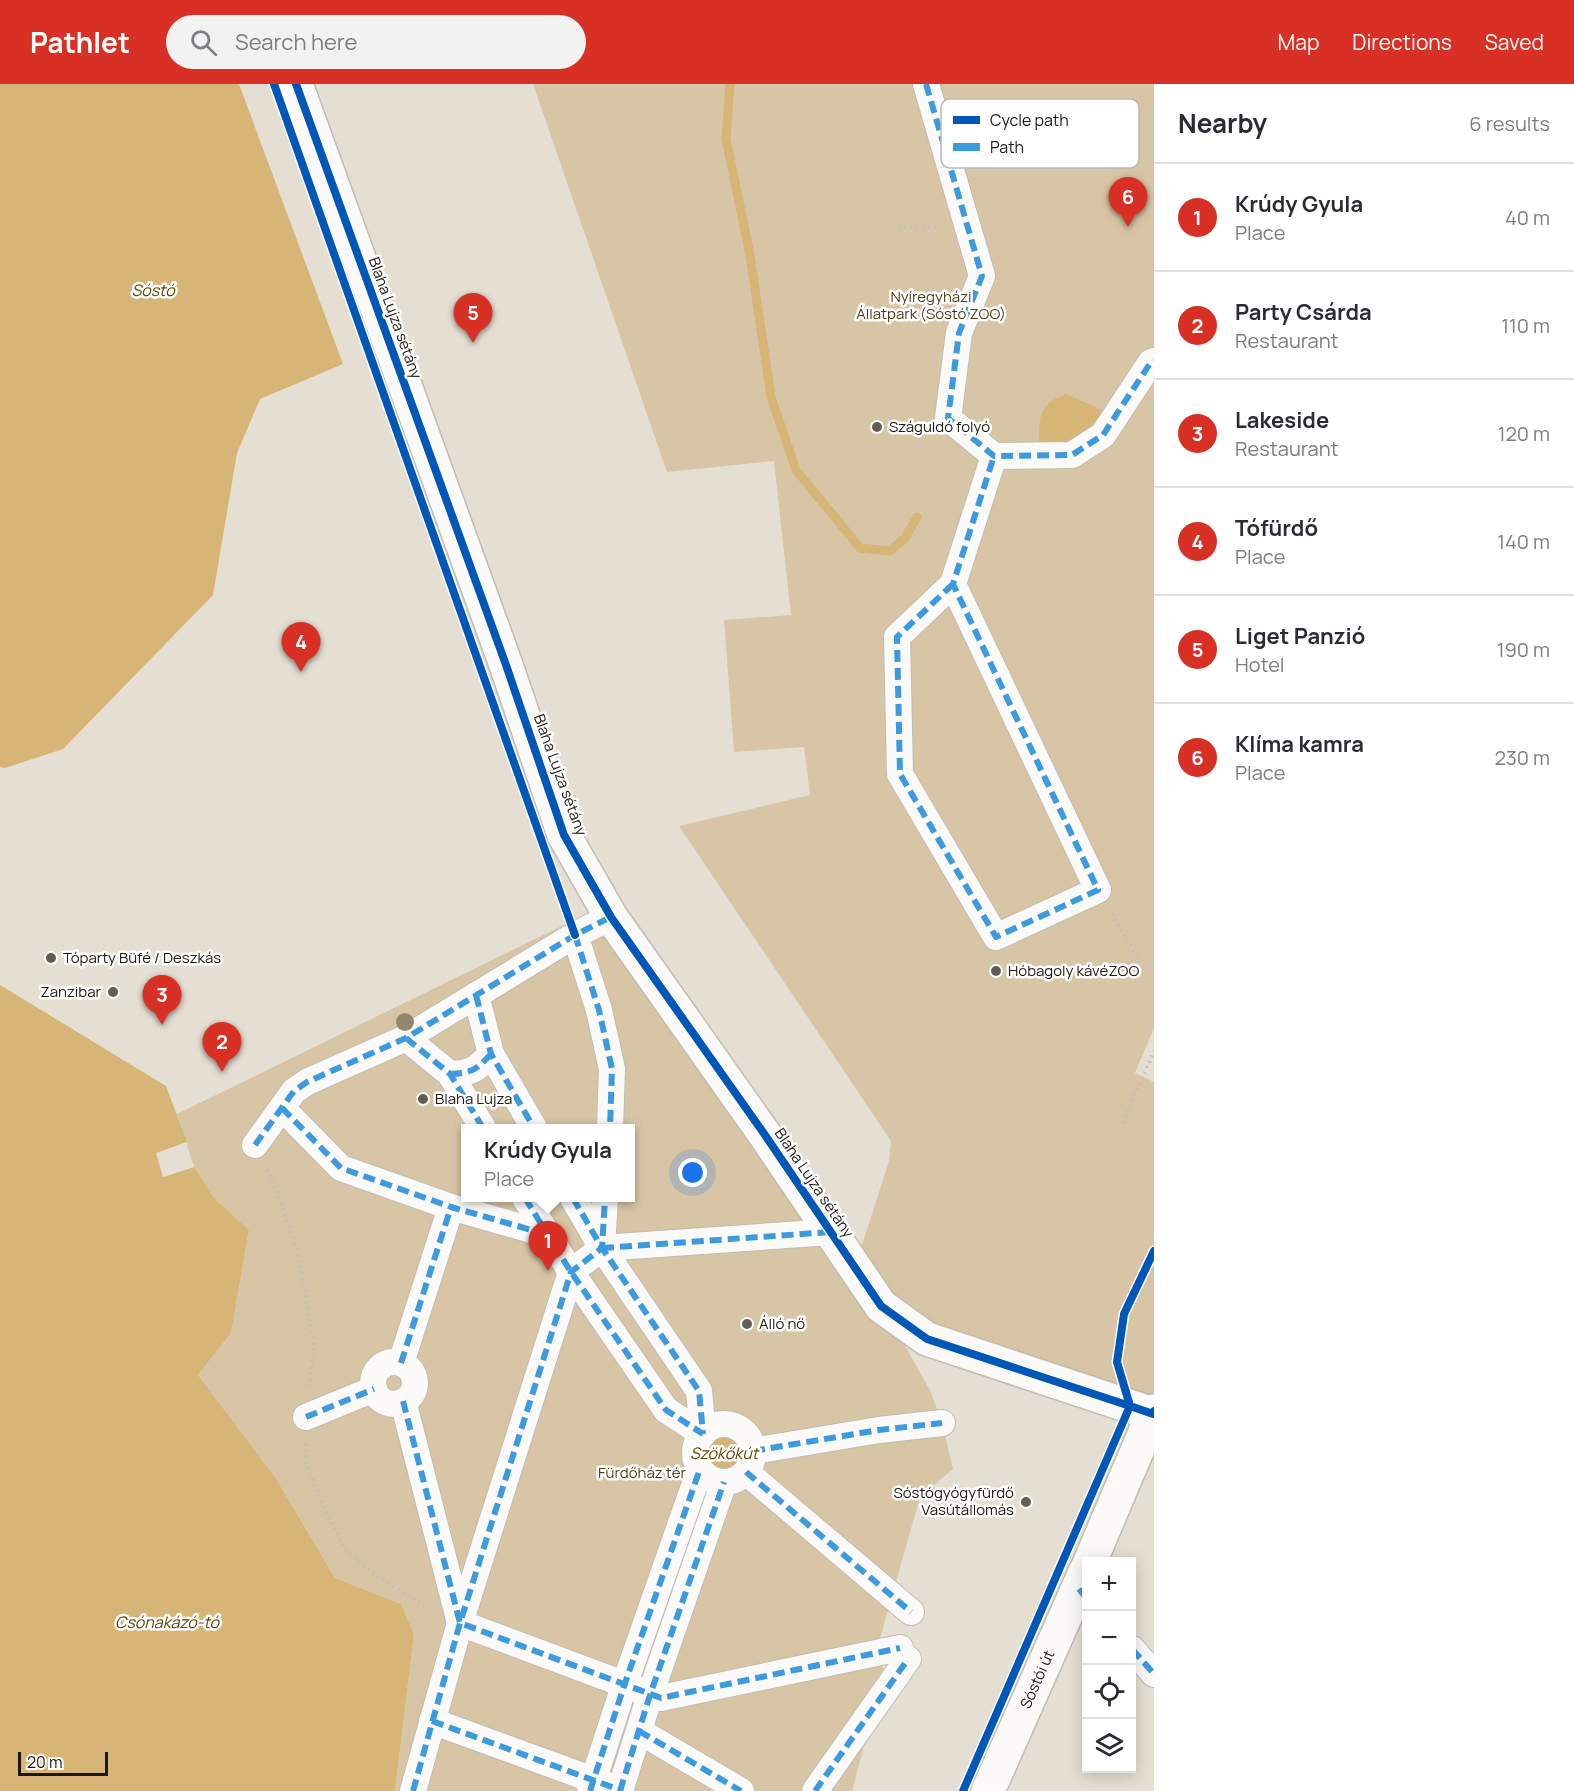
<!DOCTYPE html>
<meta charset="utf-8">
<style>
:root{--surface:#fff;--page:#f2f2f3;--text:#2b2b33;--muted:#7c7c81;--line:#e1e1e2;--accent:#d93025}
body{margin:0;font-family:Manrope,sans-serif;background:var(--page);color:var(--text)}
.controls{position:absolute;right:18px;bottom:18px;display:grid;overflow:hidden;border-radius:0px;box-shadow:0 3px 15px #0003}
.controls button{width:54px;height:54px;display:grid;place-items:center;padding:0;border:0;border-bottom:2px solid var(--line);background:var(--surface);color:var(--text);font:30px sans-serif}
.scale{position:absolute;left:18px;bottom:15px;width:90px;box-sizing:border-box;padding-left:6px;border:3px solid #1c1710;border-top:0;font-size:16px;line-height:21px;white-space:nowrap;color:#1c1710;-webkit-text-stroke:4px #fff;paint-order:stroke}
.you{position:absolute;left:693px;top:1089px;width:21px;height:21px;margin:-15px;border:4px solid #fff;border-radius:50%;background:#1a73e8;box-shadow:0 0 0 9px #1a73e833}
.badge{display:grid;place-items:center;width:39px;height:39px;border-radius:50%;background:var(--accent);color:#fff;font-size:20px;font-weight:700}
.pin{position:absolute;translate:-50% -50px;filter:drop-shadow(0 2px 3px #0008)}
.pin::after{content:'';position:absolute;top:32px;width:21px;height:18px;background:inherit;clip-path:polygon(0 0,100% 0,50% 100%)}
.popup{position:absolute;left:461px;top:1040px;width:174px;height:78px;box-sizing:border-box;display:grid;place-content:center;border-radius:0px;background:var(--surface);filter:drop-shadow(0 2px 4px #0005);font-size:20px;white-space:nowrap;color:var(--muted)}
.popup b{font-size:22px;color:var(--text)}
.popup::after{content:'';position:absolute;left:50%;top:100%;margin-left:-12px;border:12px solid transparent;border-top-color:var(--surface)}
.list{margin:0;padding:0;list-style:none}
h2{display:flex;justify-content:space-between;align-items:center;height:78px;margin:0;padding:0 24px;font-size:26px}
h2 small{font-size:20px;font-weight:400;color:var(--muted)}
.list li{display:grid;grid-template-columns:39px 1fr auto;gap:18px;align-items:center;box-sizing:border-box;height:108px;padding:0 24px;border-top:2px solid var(--line)}
.list b{display:block;font-size:22px;white-space:nowrap}
.list p{margin:0;font-size:20px;white-space:nowrap;color:var(--muted)}
.list em{font-size:20px;font-style:normal;color:var(--muted)}
.icon{flex:none;width:33px;height:33px;fill:none;stroke:currentColor;stroke-width:2;stroke-linecap:round;stroke-linejoin:round}
.map{position:relative;flex:none;width:1154px;height:1707px;overflow:hidden}
header{display:flex;align-items:center;gap:36px;box-sizing:border-box;height:84px;padding:0 30px;background:var(--accent);color:#fff}
header strong{font-size:28px}
nav{display:flex;gap:33px;margin-inline-start:auto;font-size:21px}
.search{width:420px;height:54px;background:var(--page);display:flex;align-items:center;gap:15px;box-sizing:border-box;padding:0 21px;border-radius:33px;color:var(--muted);font-size:22px}
main{display:flex}
aside{flex:1;background:var(--surface)}
.map>svg:first-child{display:block}
</style>
<header>
<strong>Pathlet</strong>
<div class="search"><svg class="icon" aria-label="search" viewBox="0 0 24 24"><circle cx="10" cy="10" r="6"/><path d="M15 15l6 6"/></svg>Search here</div>
<nav><a>Map</a><a>Directions</a><a>Saved</a></nav>
</header>
<main>
<div class="map">
<svg width="1154" height="1707" viewBox="0 0 1154 1707">
<rect width="100%" height="100%" fill="#e5dfd3"/>
<!-- green -->
<path fill="#d7c5a5" fill-rule="evenodd" d="M533,0H1154V944L1135,989L1154,998V1327L883,1223L930,1306L942,1339L953,1385L920,1413L875,1572L884,1586L852,1707H395L414,1550L401,1520L335,1494L275,1393L198,1291L231,1249L249,1146L214,1114L194,1083L177,1030L564,841L600,828L861,1164L889,1077L891,1057L679,742L810,711L804,663L734,668L724,536L791,531L774,377L667,388ZM466,1044H630V1114H466Z"/>
<!-- water -->
<g fill="#d6b577">
<path d="M0,0H239L343,280L260,315L237,369L213,511L63,665L5,684L0,683Z"/>
<path d="M1066,310L1105,327L1085,347L1066,361L1039,360C1040,332 1037,321 1066,310Z"/>
<path d="M0,901L166,1002L187,1058L157,1070L163,1093L194,1083L214,1114L249,1146L231,1249L198,1291L275,1393L335,1494L401,1520L414,1550L395,1707H0Z"/>
<circle cx="724" cy="1369" r="21"/>
</g>
<!-- pier -->
<path fill="#e5dfd3" d="M187,1058L188,1061L160,1071L165,1089L193,1080L194,1083L163,1093L156,1069Z"/>
<g fill="none" stroke-linecap="round" stroke-linejoin="round">
<!-- stream -->
<path stroke="#d6b577" stroke-width="9" d="M730,0L726,55L750,171L771,313L796,386L860,464L890,467L905,454L917,433"/>
<defs>
<g id="pedestrian">
<path d="M926,0L982,192L959,249L948,334L994,372L1072,371L1103,351L1151,278L1154,277"/>
<path d="M953,500L897,553L900,690L996,853L1098,806L953,500L994,372"/>
<path d="M575,851L599,926L612,985L610,1044"/>
<path d="M476,911L491,970L534,1044"/>
<path d="M406,954L450,990L483,1044"/>
<path d="M450,990C472,989 476,986 491,970"/>
<path d="M282,1024L341,1084L451,1123L549,1151"/>
<path d="M255,1061L294,1007L307,998L406,954L575,851L611,833"/>
<path d="M525,1114L571,1188L666,1326L703,1350"/>
<path d="M573,1114L602,1164L699,1307L703,1350"/>
<path d="M602,1164L831,1148"/>
<circle cx="394" cy="1299" r="21"/>
<path d="M401,1279L451,1123"/>
<path d="M403,1317L460,1539L661,1614L900,1564"/>
<path d="M306,1333L374,1305"/>
<circle cx="724" cy="1369" r="29"/>
<path d="M753,1367L879,1346L942,1339"/>
<path d="M746,1388L911,1528"/>
<path d="M1132,1565L1154,1590"/>
<path d="M432,1637L610,1702"/>
<path d="M639,1647L741,1707"/>
<path d="M413,1707L460,1539L571,1188L602,1164L605,1114"/>
<path d="M590,1707L624,1602L700,1385"/>
<path d="M620,1707L650,1611L724,1398"/>
<path d="M815,1707L908,1575"/>
</g>
<path id="minor" d="M296,0L506,581L564,751L611,833L765,1051L881,1222L927,1255L1153,1330"/>
<g id="tertiary">
<path d="M1090,1478L1154,1327"/>
<path id="s1" d="M988,1707L1086,1486"/>
</g>
</defs>
<!-- pedestrian casing -->
<use href="#pedestrian" stroke="#c1bcb3" stroke-width="28"/>
<!-- minor casing -->
<use href="#minor" stroke="#c1bcb3" stroke-width="36"/>
<!-- tertiary casing -->
<use href="#tertiary" stroke="#c1bcb3" stroke-width="36"/>
<!-- path -->
<g stroke="#c2c0bb" stroke-width="4" stroke-dasharray="1.5 4.5" stroke-linecap="butt">
<path d="M898,143H940"/>
<path d="M1112,830L1143,883"/>
<path d="M1123,1039L1154,967"/>
<path d="M267,1086L277,1106L298,1171L314,1260L309,1302"/>
<path d="M306,1360V1379L325,1426L346,1466L370,1487L427,1524"/>
</g>
<!-- pedestrian -->
<use href="#pedestrian" stroke="#fbfaf8" stroke-width="26"/>
<!-- minor -->
<use href="#minor" stroke="#fbfaf8" stroke-width="33"/>
<!-- tertiary -->
<use href="#tertiary" stroke="#fbfaf8" stroke-width="33"/>
<!-- quiet -->
<g stroke="#3c9ade" stroke-width="6" stroke-dasharray="12 6" stroke-linecap="butt">
<path d="M926,0L982,192L959,249L948,334L994,372L1072,371L1103,351L1151,278L1154,277"/>
<path d="M953,500L897,553L900,690L996,853L1098,806L953,500L994,372"/>
<path d="M575,851L599,926L612,985L610,1044"/>
<path d="M476,911L491,970L534,1044"/>
<path d="M406,954L450,990L483,1044"/>
<path d="M450,990C472,989 476,986 491,970"/>
<path d="M282,1024L341,1084L451,1123L549,1151"/>
<path d="M255,1061L294,1007L307,998L406,954L575,851L611,833"/>
<path d="M525,1114L571,1188L666,1326L703,1350"/>
<path d="M573,1114L602,1164L699,1307L703,1350"/>
<path d="M602,1164L831,1148"/>
<path d="M401,1279L451,1123"/>
<path d="M403,1317L460,1539L661,1614L900,1564"/>
<path d="M306,1333L374,1305"/>
<path d="M753,1367L879,1346L942,1339"/>
<path d="M746,1388L911,1528"/>
<path d="M1079,1505L1086,1514"/>
<path d="M1132,1565L1154,1590"/>
<path d="M432,1637L620,1706"/>
<path d="M639,1647L741,1707"/>
<path d="M413,1707L460,1539L571,1188L602,1164L605,1114"/>
<path d="M590,1707L624,1602L700,1385"/>
<path d="M620,1707L650,1611L724,1398"/>
<path d="M815,1707L908,1575"/>
</g>
<defs>
<g id="cycleway">
<path d="M274,0L575,851"/>
<path d="M296,0L506,581L564,751L611,833L765,1051L881,1222L927,1255L1130,1322L1153,1330L1154,1327"/>
<path d="M963,1707L1130,1322L1117,1278L1124,1230L1154,1167"/>
</g>
</defs>
<!-- cycleway casing -->
<use href="#cycleway" stroke="#fff" stroke-width="11"/>
<!-- cycleway -->
<use href="#cycleway" stroke="#0057b8" stroke-width="8"/>
</g>
<!-- trees -->
<circle fill="#94876e" cx="405" cy="938" r="9"/>
<!-- markers -->
<g fill="#625d54" stroke="#fff" stroke-width="2">
<circle cx="877" cy="343" r="6"/>
<circle cx="51" cy="874" r="6"/>
<circle cx="996" cy="887" r="6"/>
<circle cx="113" cy="908" r="6"/>
<circle cx="423" cy="1015" r="6"/>
<circle cx="747" cy="1240" r="6"/>
<circle cx="1026" cy="1418" r="6"/>
</g>
<g text-anchor="middle" stroke-width="5" stroke-linejoin="round" paint-order="stroke">
<!-- park labels -->
<g font-size="15" fill="#513f1b" stroke="#fff">
<text x="931" y="218">Nyíregyházi<tspan x="931" dy="17">Állatpark (Sóstó ZOO)</tspan></text>
<text x="642" y="1394">Fürdőház tér</text>
</g>
<!-- street labels -->
<g font-size="15" fill="#1c1710" stroke="#fff">
<text transform="translate(395 234) rotate(70)" y="5">Blaha Lujza sétány</text>
<text transform="translate(560 691) rotate(70)" y="5">Blaha Lujza sétány</text>
<text transform="translate(814 1099) rotate(56)" y="5">Blaha Lujza sétány</text>
<text dy="5" stroke="none"><textPath href="#s1" startOffset="122">Sóstói út</textPath></text>
</g>
<!-- poi labels -->
<g font-size="15" fill="#1c1710" stroke="#fff" text-anchor="start">
<text x="889" y="348">Száguldó folyó</text>
<text x="63" y="879">Tóparty Büfé / Deszkás</text>
<text x="1008" y="892">Hóbagoly kávéZOO</text>
<text x="101" y="913" text-anchor="end">Zanzibar</text>
<text x="435" y="1020">Blaha Lujza</text>
<text x="759" y="1245">Álló nő</text>
<text x="1014" y="1414" text-anchor="end">Sóstógyógyfürdő<tspan x="1014" dy="17">Vasútállomás</tspan></text>
</g>
<!-- water labels -->
<g font-size="16" font-style="italic" fill="#644700" stroke="#fff">
<text x="153" y="212">Sóstó</text>
<text x="724" y="1375">Szökőkút</text>
<text x="167" y="1544">Csónakázó-tó</text>
</g>
</g>
<!-- legend -->
<rect x="941" y="15" width="198" height="69" rx="9" fill="#fff" stroke="#bbb9b7" stroke-width="1.5"/>
<rect x="953" y="32" width="27" height="8" fill="#0057b8"/>
<rect x="953" y="59" width="27" height="8" fill="#3c9ade"/>
<g font-size="16" fill="#1c1710">
<text x="990" y="42">Cycle path</text>
<text x="990" y="69">Path</text>
</g>
</svg>
<div class="controls">
<button>+</button>
<button>−</button>
<button><svg class="icon" aria-label="locate" viewBox="0 0 24 24"><circle cx="12" cy="12" r="6"/><path d="M12 2v4M12 18v4M2 12h4M18 12h4"/></svg></button>
<button><svg class="icon" aria-label="layers" viewBox="0 0 24 24"><path d="M12 4l9 5-9 5-9-5zM3 14l9 5 9-5"/></svg></button>
</div>
<div class="scale">20 m</div>
<div class="you"></div>
<div class="pin badge" style="left:548px;top:1187px">1</div>
<div class="popup"><b>Krúdy Gyula</b>Place</div>
<div class="pin badge" style="left:222px;top:988px">2</div>
<div class="pin badge" style="left:162px;top:941px">3</div>
<div class="pin badge" style="left:301px;top:588px">4</div>
<div class="pin badge" style="left:473px;top:259px">5</div>
<div class="pin badge" style="left:1128px;top:143px">6</div>
</div>
<aside>
<h2>Nearby<small>6 results</small></h2>
<ul class="list">
<li><span class="badge">1</span><div><b>Krúdy Gyula</b><p>Place</p></div><em>40 m</em></li>
<li><span class="badge">2</span><div><b>Party Csárda</b><p>Restaurant</p></div><em>110 m</em></li>
<li><span class="badge">3</span><div><b>Lakeside</b><p>Restaurant</p></div><em>120 m</em></li>
<li><span class="badge">4</span><div><b>Tófürdő</b><p>Place</p></div><em>140 m</em></li>
<li><span class="badge">5</span><div><b>Liget Panzió</b><p>Hotel</p></div><em>190 m</em></li>
<li><span class="badge">6</span><div><b>Klíma kamra</b><p>Place</p></div><em>230 m</em></li>
</ul>
</aside>
</main>
